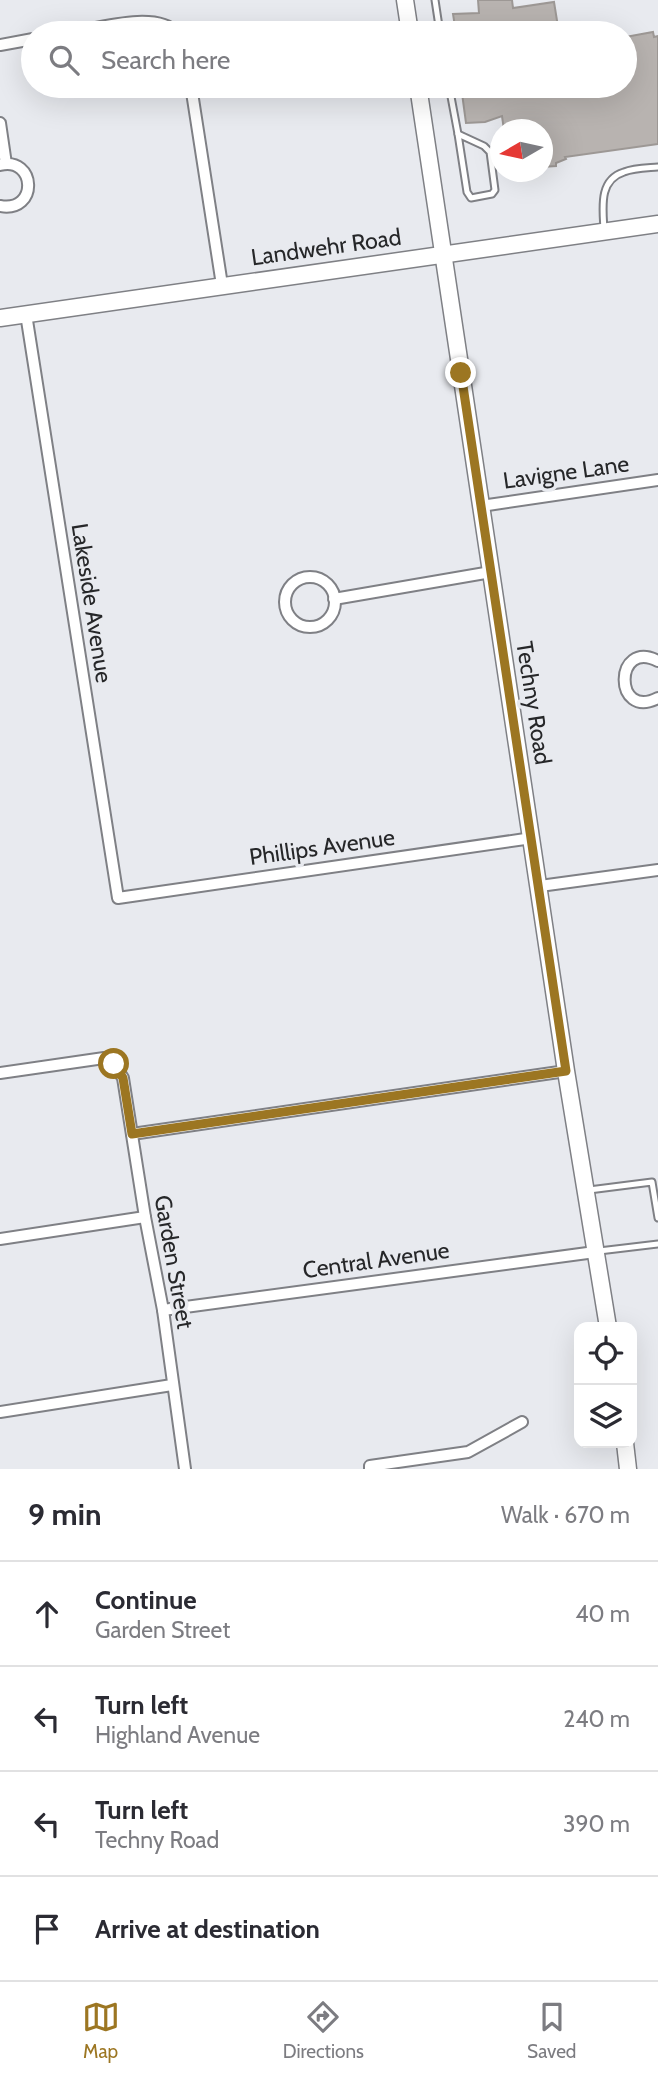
<!DOCTYPE html>
<meta charset="utf-8">
<style>
:root{--surface:#fff;--page:#f2f2f3;--text:#2b2b33;--muted:#7c7c81;--line:#e1e1e2;--accent:#9c7622}
body{margin:0;font-family:Cabin,sans-serif;background:var(--page);color:var(--text)}
.controls{position:absolute;right:21px;bottom:21px;display:grid;overflow:hidden;border-radius:14px;box-shadow:0 7px 28px #0002}
.controls button{width:63px;height:63px;display:grid;place-items:center;padding:0;border:0;border-bottom:2px solid var(--line);background:var(--surface);color:var(--text);font:35px sans-serif}
.compass{position:absolute;left:490px;top:119px;width:63px;height:63px;border-radius:50%;background:var(--surface);box-shadow:0 7px 28px #0002;rotate:261deg}
.stop{position:absolute;width:21px;height:21px;margin:-16px;border:5px solid #9c7622;border-radius:50%;background:#fff}
.stop.end{background:#9c7622;border-color:#fff;box-shadow:0 2px 7px #0008}
.list{margin:0;padding:0;list-style:none}
h2{display:flex;justify-content:space-between;align-items:center;height:91px;margin:0;padding:0 28px;font-size:30px}
h2 small{font-size:23px;font-weight:400;color:var(--muted)}
.list li{display:grid;grid-template-columns:46px 1fr auto;gap:21px;align-items:center;box-sizing:border-box;height:105px;padding:0 28px;border-top:2px solid var(--line)}
.list b{display:block;font-size:26px;white-space:nowrap}
.list p{margin:0;font-size:23px;white-space:nowrap;color:var(--muted)}
.list em{font-size:23px;font-style:normal;color:var(--muted)}
.icon{flex:none;width:38px;height:38px;fill:none;stroke:currentColor;stroke-width:2;stroke-linecap:round;stroke-linejoin:round}
.map{position:relative;flex:none;width:658px;height:1469px;overflow:hidden}
.search{position:absolute;background:var(--surface);box-shadow:0 7px 28px #0002;left:21px;right:21px;top:21px;height:77px;display:flex;align-items:center;gap:18px;box-sizing:border-box;padding:0 24px;border-radius:38px;color:var(--muted);font-size:26px}
.sheet{height:511px;background:var(--surface)}
nav{display:flex;justify-content:space-around;align-items:center;box-sizing:border-box;height:98px;border-top:2px solid var(--line);background:var(--surface);font-size:19px;color:var(--muted)}
nav a{display:grid;justify-items:center;gap:4px}
nav .on{color:var(--accent)}
.map>svg:first-child{display:block}
</style>
<div class="map">
<svg width="658" height="1469" viewBox="0 0 658 1469">
<rect width="100%" height="100%" fill="#e8eaef"/>
<!-- building -->
<g fill="#b8b3b0" stroke="#9d9895" stroke-width="2">
<path d="M478,0H512L513,8L554,2L559,33H456L453,14L479,13Z"/>
<path d="M653,32L654,37L658,36V144L565,157L566,159L556,163V166L542,167V130H504L502,116L485,122L466,123L461,86H625V37Z"/>
</g>
<g fill="none" stroke-linecap="round" stroke-linejoin="round">
<defs>
<g id="lane">
<path d="M435,0L440,33"/>
<path d="M449,86L458,134"/>
<path d="M458,134L484,146L490,152L495,190L492,194L471,198L467,192Z"/>
<path d="M604,230C603,209 598,180 624,172C634,168 647,168 658,167"/>
<path d="M589,1190L652,1182L658,1218"/>
<path d="M599,1251L658,1244"/>
</g>
<g id="street">
<path d="M69,33C96,29 157,10 176,33"/>
<path d="M0,45L33,39"/>
<path d="M191,86L222,285"/>
<path d="M0,123L6,164"/>
<path d="M0,165C36,156 39,213 0,206"/>
<path d="M26,314L118,898L532,838"/>
<path d="M481,506L658,480"/>
<circle cx="310" cy="602" r="25"/>
<path d="M334,599L491,572"/>
<path d="M658,661C614,638 613,721 658,698"/>
<path d="M540,886L658,870"/>
<path d="M0,1073L104,1058L114,1064L123,1078L145,1217L163,1310L185,1469"/>
<path d="M132,1134L566,1071"/>
<path d="M0,1239L145,1217"/>
<path d="M163,1310L595,1252"/>
<path d="M0,1412L172,1385"/>
<path d="M370,1469V1466L468,1452L522,1422"/>
</g>
<g id="secondary">
<path d="M405,0L410,33"/>
<path d="M418,86L566,1071L608,1327"/>
<path d="M0,318L658,224"/>
<path d="M625,1443L628,1469"/>
</g>
</defs>
<!-- lane casing -->
<use href="#lane" stroke="#7f8085" stroke-width="9"/>
<!-- street casing -->
<use href="#street" stroke="#7f8085" stroke-width="14"/>
<!-- secondary casing -->
<use href="#secondary" stroke="#7f8085" stroke-width="19"/>
<!-- lane -->
<use href="#lane" stroke="#fff" stroke-width="5"/>
<!-- street -->
<use href="#street" stroke="#fff" stroke-width="10"/>
<!-- secondary -->
<use href="#secondary" stroke="#fff" stroke-width="16"/>
</g>
<g fill="none" stroke-linecap="round" stroke-linejoin="round">
<!-- route -->
<path stroke="#9c7622" stroke-width="9" d="M114,1064L123,1078L132,1134L566,1071L461,373"/>
</g>
<g text-anchor="middle" stroke-width="7" stroke-linejoin="round" paint-order="stroke">
<!-- street labels -->
<g font-size="23" fill="#262729" stroke="#e8eaef">
<text transform="translate(326 247) rotate(-8)" y="8">Landwehr Road</text>
<text transform="translate(566 472) rotate(-8)" y="8">Lavigne Lane</text>
<text transform="translate(92 603) rotate(81)" y="8">Lakeside Avenue</text>
<text transform="translate(534 703) rotate(81)" y="8">Techny Road</text>
<text transform="translate(322 847) rotate(-8)" y="8">Phillips Avenue</text>
<text transform="translate(376 1260) rotate(-8)" y="8">Central Avenue</text>
<text transform="translate(174 1262) rotate(80)" y="8">Garden Street</text>
</g>
</g>
</svg>
<div class="controls">
<button><svg class="icon" aria-label="locate" viewBox="0 0 24 24"><circle cx="12" cy="12" r="6"/><path d="M12 2v4M12 18v4M2 12h4M18 12h4"/></svg></button>
<button><svg class="icon" aria-label="layers" viewBox="0 0 24 24"><path d="M12 4l9 5-9 5-9-5zM3 14l9 5 9-5"/></svg></button>
</div>
<svg class="compass" viewBox="-18 -18 36 36"><path d="M0-13l5 13h-10z" fill="#e53935"/><path d="M0 13l5-13h-10z" fill="#7c7c81"/></svg>
<div class="stop" style="left:114px;top:1064px"></div>
<div class="stop end" style="left:461px;top:373px"></div>
<div class="search"><svg class="icon" aria-label="search" viewBox="0 0 24 24"><circle cx="10" cy="10" r="6"/><path d="M15 15l6 6"/></svg>Search here</div>
</div>
<section class="sheet">
<h2>9 min<small>Walk · 670 m</small></h2>
<ul class="list">
<li><svg class="icon" aria-label="ahead" viewBox="0 0 24 24"><path d="M12 20V5M6 11l6-6 6 6"/></svg><div><b>Continue</b><p>Garden Street</p></div><em>40 m</em></li>
<li><svg class="icon" aria-label="left" viewBox="0 0 24 24"><path d="M17 20v-9H6M10 6l-5 5 5 5"/></svg><div><b>Turn left</b><p>Highland Avenue</p></div><em>240 m</em></li>
<li><svg class="icon" aria-label="left" viewBox="0 0 24 24"><path d="M17 20v-9H6M10 6l-5 5 5 5"/></svg><div><b>Turn left</b><p>Techny Road</p></div><em>390 m</em></li>
<li><svg class="icon" aria-label="arrive" viewBox="0 0 24 24"><path d="M6 21V4h12l-3 4 3 4H6"/></svg><div><b>Arrive at destination</b></div></li>
</ul>
</section>
<nav>
<a class="on"><svg class="icon" aria-label="map" viewBox="0 0 24 24"><path d="M3 6l6-2 6 2 6-2v14l-6 2-6-2-6 2zM9 4v14M15 6v14"/></svg>Map</a>
<a><svg class="icon" aria-label="directions" viewBox="0 0 24 24"><path d="M12 3l9 9-9 9-9-9zM9 14v-3h6M13 9l2 2-2 2"/></svg>Directions</a>
<a><svg class="icon" aria-label="saved" viewBox="0 0 24 24"><path d="M7 4h10v16l-5-4-5 4z"/></svg>Saved</a>
</nav>
